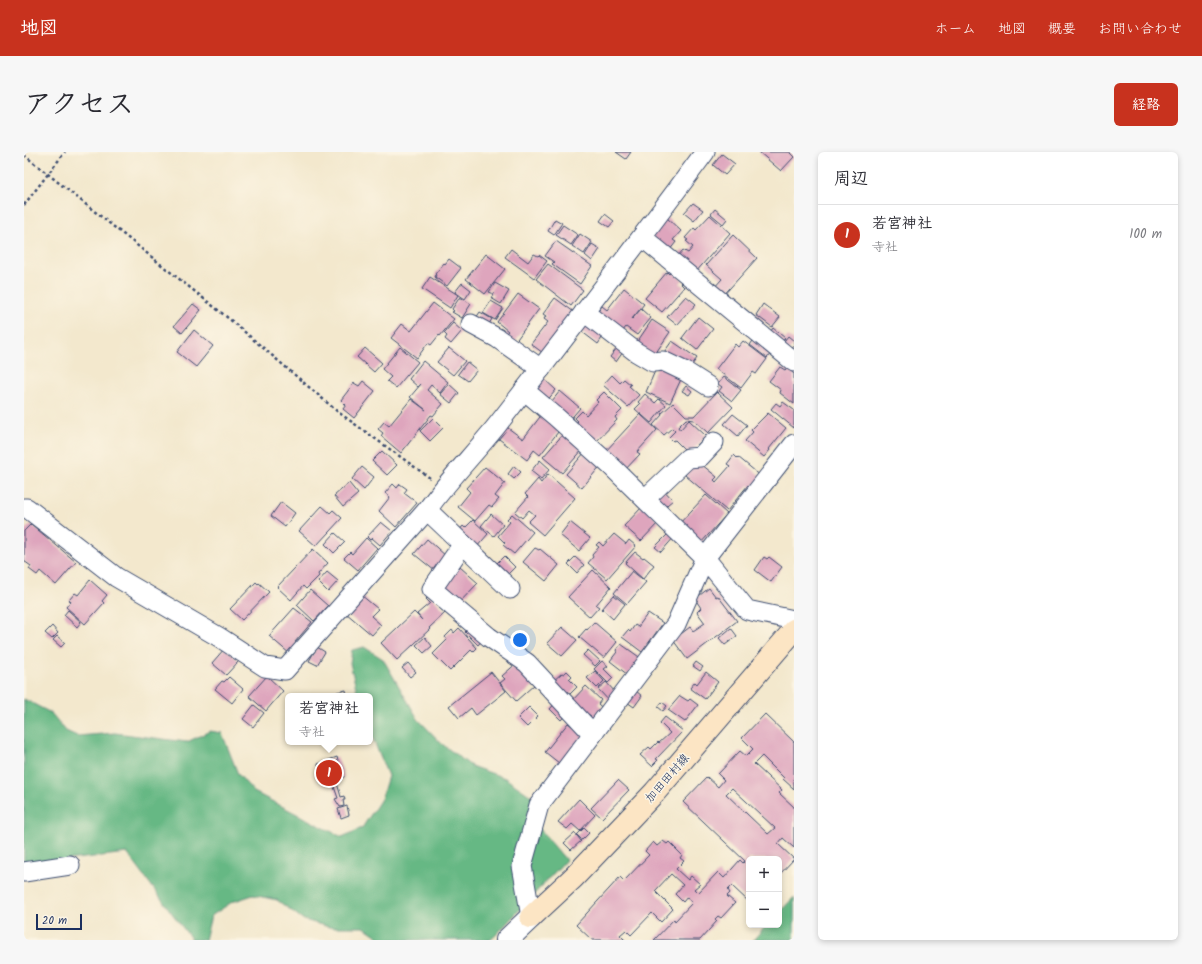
<!DOCTYPE html>
<html lang="ja">
<meta charset="utf-8">
<style>
:root{--surface:#fff;--page:#f7f7f7;--text:#2b2b33;--muted:#7c7c81;--line:#e1e1e2;--accent:#c8321e}
body{margin:0;font-family:Kalam,"Klee One",sans-serif;background:var(--page);color:var(--text)}
.controls{position:absolute;right:12px;bottom:12px;display:grid;overflow:hidden;border-radius:6px;box-shadow:0 2px 6px #0003}
.controls button{width:36px;height:36px;display:grid;place-items:center;padding:0;border:0;border-bottom:1px solid var(--line);background:var(--surface);color:var(--text);font:20px sans-serif}
.scale{position:absolute;left:12px;bottom:10px;width:46px;box-sizing:border-box;padding-left:4px;border:2px solid #1b2f5e;border-top:0;font-size:11px;line-height:14px;white-space:nowrap;color:#1b2f5e;-webkit-text-stroke:3px #fcf5e5;paint-order:stroke}
.you{position:absolute;left:496px;top:488px;width:14px;height:14px;margin:-10px;border:3px solid #fff;border-radius:50%;background:#1a73e8;box-shadow:0 0 0 6px #1a73e833}
.badge{display:grid;place-items:center;width:26px;height:26px;border-radius:50%;background:var(--accent);color:#fff;font-size:13px;font-weight:700}
.pin{position:absolute;translate:-50% -50%;border:2px solid #fff;box-shadow:0 1px 4px #0006}
.popup{position:absolute;left:261px;top:541px;width:88px;height:52px;box-sizing:border-box;display:grid;place-content:center;border-radius:6px;background:var(--surface);filter:drop-shadow(0 1px 3px #0005);font-size:13px;white-space:nowrap;color:var(--muted)}
.popup b{font-size:15px;color:var(--text)}
.popup::after{content:'';position:absolute;left:50%;top:100%;margin-left:-8px;border:8px solid transparent;border-top-color:var(--surface)}
.list{margin:0;padding:0;list-style:none}
h2{display:flex;justify-content:space-between;align-items:center;height:52px;margin:0;padding:0 16px;font-size:17px}
h2 small{font-size:13px;font-weight:400;color:var(--muted)}
.list li{display:grid;grid-template-columns:26px 1fr auto;gap:12px;align-items:center;box-sizing:border-box;height:60px;padding:0 16px;border-top:1px solid var(--line)}
.list b{display:block;font-size:15px;white-space:nowrap}
.list p{margin:0;font-size:13px;white-space:nowrap;color:var(--muted)}
.list em{font-size:13px;font-style:normal;color:var(--muted)}
.map{position:relative;flex:none;width:770px;height:788px;overflow:hidden;border-radius:6px}
header{display:flex;align-items:center;gap:24px;box-sizing:border-box;height:56px;padding:0 20px;background:var(--accent);color:#fff}
header strong{font-size:19px}
nav{display:flex;gap:22px;margin-inline-start:auto;font-size:14px}
.intro{display:flex;align-items:center;justify-content:space-between;box-sizing:border-box;height:96px;padding:0 24px}
h1{margin:0;font-size:28px}
.button{padding:10px 18px;border-radius:6px;background:var(--accent);color:#fff;font-size:14px;font-weight:700}
main{display:flex;gap:24px;padding:0 24px}
aside{flex:1;background:var(--surface);border-radius:6px;box-shadow:0 2px 6px #0003}
.map>svg:first-child{display:block}
</style>
<header>
<strong>地図</strong>
<nav><a>ホーム</a><a>地図</a><a>概要</a><a>お問い合わせ</a></nav>
</header>
<div class="intro"><h1>アクセス</h1><a class="button">経路</a></div>
<main>
<div class="map">
<svg width="770" height="788" viewBox="0 0 770 788">
<rect width="100%" height="100%" fill="#fcf5e5"/>
<filter id="ink" filterUnits="userSpaceOnUse"><feTurbulence type="fractalNoise" baseFrequency=".025" numOctaves="2"/><feDisplacementMap in="SourceGraphic" scale="8" xChannelSelector="R" yChannelSelector="G"/><feConvolveMatrix kernelMatrix="1 2 1 2 8 2 1 2 1" color-interpolation-filters="sRGB"/></filter>
<filter id="wash" filterUnits="userSpaceOnUse"><feTurbulence type="fractalNoise" baseFrequency=".012" numOctaves="4" result="noise"/><feDisplacementMap in="SourceGraphic" scale="16" xChannelSelector="R" yChannelSelector="G"/><feGaussianBlur stdDeviation="0.9" result="paint"/><feColorMatrix in="noise" values="0 0 0 0 0 0 0 0 0 0 0 0 0 0 0 0 0 1.4 0 .05"/><feComposite in="paint" operator="in"/></filter>
<g filter="url(#wash)">
<rect width="100%" height="100%" fill="#f3e8cd"/>
<!-- forest -->
<g fill="#66b884" stroke="#407471">
<path d="M340,495L359,507L394,567L418,592L447,614L481,626L510,646L509,669L542,708L472,783L466,788H359L340,775H305L280,768L253,748L229,743L208,750L187,764L181,788H168L103,701L0,713V547L27,561L42,579L53,584L91,581L163,590L186,579L198,581L214,622L230,640L318,685L338,676L357,647L364,624L346,579V544H334L326,511L328,498Z"/>
<path d="M770,745V788H729L743,773H755V761Z"/>
</g>
<g id="blocks">
<!-- building -->
<g fill="#dea5bd" fill-rule="evenodd">
<path d="M592,0H607L602,7Z"/>
<path d="M735,0H767L766,1L770,5L757,19Z"/>
<path d="M698,2L711,12L701,23L689,13Z"/>
<path d="M669,51L679,58L670,69L660,61Z"/>
<path d="M691,57L703,67L699,72L687,62Z"/>
<path d="M581,62L590,69L585,75L576,69Z"/>
<path d="M686,63L706,81L671,121L653,105L659,98L664,101L669,95L662,89L664,88L661,86L670,76L672,78Z"/>
<path d="M642,65L657,79L649,88L652,90L645,99L628,84Z"/>
<path d="M531,67L538,71L530,83L524,79Z"/>
<path d="M539,73L554,83L547,93L532,83Z"/>
<path d="M556,82L568,90L560,102L548,94Z"/>
<path d="M709,83L733,106L697,146L688,138L698,127L682,113Z"/>
<path d="M532,89L568,114L556,132L528,112L530,110L521,104Z"/>
<path d="M568,92L576,97L568,109L561,103Z"/>
<path d="M487,97L504,110L510,102L514,104L515,103L523,109L510,126L481,105Z"/>
<path d="M462,102L481,117L461,142L442,127Z"/>
<path d="M425,107L437,116L423,134L411,125L412,123L411,122L420,111L421,112Z"/>
<path d="M524,112L559,138L547,154L512,127Z"/>
<path d="M648,119L659,128L656,131L660,135L638,160L621,146L643,120L645,122Z"/>
<path d="M406,125L434,143L426,156L398,137Z"/>
<path d="M438,131L447,138L441,147L431,140Z"/>
<path d="M471,131L485,139L477,152L467,146L470,142L465,140Z"/>
<path d="M600,136L620,152L608,167L617,157L627,166L613,183L602,175L595,184L570,165L578,154L583,158Z"/>
<path d="M494,142L515,157L488,194L478,186L484,179L473,170Z"/>
<path d="M662,144L672,152L653,173L643,165Z"/>
<path d="M436,145L447,152L438,166L428,160L430,159L428,157Z"/>
<path d="M531,146L550,160L519,201L507,192L524,170L520,167L522,164L519,162Z"/>
<path d="M467,149L479,156L471,168L459,161Z"/>
<path d="M409,151L430,167L416,184L415,183L407,193L404,191L393,206L367,186L378,172L387,179Z"/>
<path d="M169,152L177,158L158,181L150,174Z"/>
<path d="M739,152L756,165L748,175L732,163Z"/>
<path d="M456,160L468,167L462,177L450,169Z"/>
<path d="M674,165L689,177L673,198L658,186Z"/>
<path d="M566,168L582,180L574,192L557,179Z"/>
<path d="M628,168L646,180L629,205L611,193Z"/>
<path d="M429,171L438,179L427,192L421,187L423,184L420,181Z"/>
<path d="M749,176L761,186L753,197L741,187Z"/>
<path d="M170,178L189,194L172,215L153,200Z"/>
<path d="M764,184L770,189V192L761,203L754,197Z"/>
<path d="M731,186L748,200L743,206L726,193Z"/>
<path d="M648,189L673,206L665,217L638,203Z"/>
<path d="M719,189L743,207L732,222L729,220L717,236L692,217L711,192L714,195Z"/>
<path d="M376,195L394,210L372,236L363,229L367,225L358,217Z"/>
<path d="M341,196L358,211L350,220L333,205Z"/>
<path d="M425,196L441,209L429,223L413,210Z"/>
<path d="M593,196L599,200L592,210L586,205Z"/>
<path d="M399,209L424,230L416,241L407,233L403,238L419,252L409,264L407,263L377,301L357,284L359,281L354,277L360,270L365,274L387,247L402,258L386,245L397,232L394,235L385,227Z"/>
<path d="M443,210L453,218L444,229L434,222Z"/>
<path d="M634,212L659,223L646,251L622,240Z"/>
<path d="M756,215L761,218L763,216L770,222V252L756,241L757,238L745,229Z"/>
<path d="M588,223L596,231L600,227L607,233L605,234L615,243L604,255L579,233Z"/>
<path d="M700,225L717,238L708,249L695,239L698,235L694,232Z"/>
<path d="M519,226L532,238L521,251L511,235Z"/>
<path d="M339,229L351,239L330,266L319,257L322,253L317,248L330,231L335,234Z"/>
<path d="M425,232L435,241L427,251L416,242Z"/>
<path d="M662,234L668,239L665,243L658,239Z"/>
<path d="M536,239L556,256L544,270L524,254Z"/>
<path d="M580,240L598,258L591,265L593,268L569,293L549,274L554,269L551,266L558,259L562,263L574,250L572,248Z"/>
<path d="M693,240L709,255L684,281L670,268L662,267L654,275L656,278L665,268L682,284L665,302L651,288L649,289L645,285L651,279L648,276L640,283L629,273L638,263L637,262L649,251L662,264H670Z"/>
<path d="M621,242L631,251L635,247L642,253L627,271L611,257L616,252L614,250Z"/>
<path d="M759,250L770,258V276L747,257L752,251L756,254Z"/>
<path d="M519,261L538,275L516,303L510,298L503,308L471,284L480,273L499,287Z"/>
<path d="M744,261L762,276L745,297L746,298L740,305L721,289L729,280L727,278Z"/>
<path d="M616,262L633,278L613,300L616,302L600,319L580,301Z"/>
<path d="M709,262L723,273L714,284L700,272Z"/>
<path d="M409,266L419,276L406,289L396,279Z"/>
<path d="M541,280L560,296L538,321L519,305Z"/>
<path d="M358,299L373,313L363,323L348,309Z"/>
<path d="M561,300L577,313L558,336L542,322Z"/>
<path d="M710,303L713,306L714,305L738,325L728,336L724,333L703,359L661,323L663,320L662,319L672,308L693,325L690,328L692,330L706,314L703,312Z"/>
<path d="M516,308L526,317L517,327L507,319Z"/>
<path d="M490,314L497,320L490,327L484,322Z"/>
<path d="M338,315L350,325L340,338L328,327Z"/>
<path d="M461,315L481,331L471,344L475,347L468,355L465,353L451,369L434,355L446,340L442,336Z"/>
<path d="M524,322L551,346L519,383L504,370L511,363L505,358L498,366L491,360L504,345L501,342L514,327L517,331Z"/>
<path d="M325,331L334,342L319,355L310,344Z"/>
<path d="M369,332L373,336L376,332L383,337L380,341L393,351L372,375L355,359L366,345L361,341Z"/>
<path d="M637,335L649,348L638,357L626,345Z"/>
<path d="M682,343L703,362L675,393L654,373Z"/>
<path d="M257,350L271,361L261,375L247,364Z"/>
<path d="M298,354L306,361L309,358L318,366L292,394L275,379Z"/>
<path d="M619,354L635,370L617,389L600,374Z"/>
<path d="M467,362L479,373L470,384L457,374Z"/>
<path d="M488,362L509,380L490,402L479,393L481,391L474,384L486,370L483,367Z"/>
<path d="M449,368L464,382L452,396L434,380L439,374L441,376Z"/>
<path d="M357,370L368,379L356,393L348,386L346,388L343,385Z"/>
<path d="M546,370L566,386L555,399L536,383Z"/>
<path d="M7,372L52,410L32,433L16,419L13,423L5,417L7,414L0,409V379Z"/>
<path d="M646,380L651,384L637,400L631,395Z"/>
<path d="M311,381L321,390L310,401L301,392Z"/>
<path d="M590,382L602,392L605,388L612,394L583,427L564,411L569,405L568,403L575,395L572,393L575,390L579,394Z"/>
<path d="M342,386L353,396L334,418L320,406L326,400L328,402Z"/>
<path d="M403,387L423,405L411,419L390,402Z"/>
<path d="M511,396L515,398L516,397L535,413L522,429L499,410Z"/>
<path d="M289,397L304,411L294,422L295,424L282,437L279,434L267,448L253,435Z"/>
<path d="M611,400L619,406L620,405L630,413L619,427L601,411Z"/>
<path d="M480,404L491,415L481,425L470,414Z"/>
<path d="M551,405L560,413L553,421L544,412Z"/>
<path d="M740,405L743,407L745,405L758,415L747,430L731,418Z"/>
<path d="M436,415L454,431L433,453L413,434L424,428Z"/>
<path d="M569,418L587,435L572,453L575,455L566,465L544,445Z"/>
<path d="M608,419L622,430L603,452L590,441Z"/>
<path d="M303,420L314,429L304,440L294,430Z"/>
<path d="M66,428L83,443L78,449L80,451L61,472L42,455L47,449L45,448L51,441L54,443Z"/>
<path d="M232,430L234,432L235,431L245,440L218,468L206,457Z"/>
<path d="M685,436L692,445L694,444L713,469L663,507L649,488L666,475L669,479L681,471L673,460L677,456L671,447Z"/>
<path d="M286,438L304,454L290,469L273,453Z"/>
<path d="M337,443L354,457L347,464L357,473L348,483L322,461Z"/>
<path d="M406,443L422,460L405,476L406,477L373,508L357,491L390,460L398,468L393,462L406,451L402,447Z"/>
<path d="M590,443L601,452L589,467L578,457Z"/>
<path d="M270,456L288,470L271,490L274,492L266,502L245,484Z"/>
<path d="M44,458L57,470L53,475L40,463Z"/>
<path d="M624,461L639,471L618,500L598,485L604,478L606,480L611,473L614,475Z"/>
<path d="M570,470L593,490L580,506L555,485L562,477L563,478Z"/>
<path d="M28,474L34,481L28,487L21,481Z"/>
<path d="M447,474L459,487L454,493L441,480Z"/>
<path d="M538,475L553,488L538,504L523,491Z"/>
<path d="M435,476L453,496L449,500L447,498L426,519L409,502L423,488L421,485L428,478L430,481Z"/>
<path d="M707,476L713,484L701,493L695,486Z"/>
<path d="M33,484L41,491L37,495L29,488Z"/>
<path d="M401,485L408,494L400,501L392,493Z"/>
<path d="M597,492L618,507L604,523L586,509L593,500L592,498Z"/>
<path d="M293,495L301,500L293,513L285,509Z"/>
<path d="M201,496L215,509L202,523L188,511Z"/>
<path d="M564,498L576,509L571,514L559,503Z"/>
<path d="M495,509L504,519L501,523L510,533L492,549L476,531L481,527L478,524Z"/>
<path d="M578,509L584,514L580,517L589,526L584,531L570,517Z"/>
<path d="M672,510L679,515L676,519L669,514Z"/>
<path d="M384,511L392,520L386,525L378,516Z"/>
<path d="M543,519L548,524L545,527L553,535L543,545L528,530L538,521L540,522Z"/>
<path d="M571,519L580,529L573,536L563,526Z"/>
<path d="M467,520L482,539L452,563L447,556L435,566L425,554Z"/>
<path d="M682,520L694,530L681,547L666,536L671,530L673,532Z"/>
<path d="M243,524L259,539L242,559L225,544Z"/>
<path d="M205,525L219,537L208,551L191,537L198,529L200,530Z"/>
<path d="M582,530L592,541L587,551L574,537Z"/>
<path d="M562,534L577,548L574,552L583,560L572,571L564,567L567,564L564,562L561,565L546,551Z"/>
<path d="M322,538L323,544H315L313,540Z"/>
<path d="M612,539L618,544L610,555L603,550Z"/>
<path d="M656,544L664,549L666,547L674,553L661,570L644,558Z"/>
<path d="M533,549L544,560L537,568L526,557Z"/>
<path d="M638,550L643,554L639,559L634,555Z"/>
<path d="M230,553L240,561L229,575L219,567Z"/>
<path d="M505,555L514,564L503,575L494,566Z"/>
<path d="M741,562L770,590V637L759,627L760,626L738,604L730,612L758,638L755,641L770,655V696L759,686L754,692L770,707L755,723V707H725V750L708,734L704,738L706,741L703,744L711,751L697,766L694,764L691,767L693,769L676,788H630L650,767L651,769L668,751L663,745L659,750L651,742L659,733L647,722L631,739L649,757L637,770L628,761L607,783L602,778L596,783L601,788H568L552,773L596,725L600,729L625,703L621,699L629,690L633,694L639,689L643,692L645,690L658,703L656,706L660,709L652,717L664,728L667,724L676,732L670,737L674,741L694,720L700,726L716,708L719,711L721,709L659,650L683,625L694,635L700,628L694,622L716,599L722,604L729,597L718,586ZM708,636L751,676L744,682L702,642Z"/>
<path d="M641,565L659,579L632,607L634,608L628,614L616,603L625,595L627,597L634,590L635,591L646,581L636,571Z"/>
<path d="M544,571L563,586L540,615L521,600Z"/>
<path d="M313,605L320,625L300,632L294,612Z"/>
<path d="M594,628L605,638L578,666L567,656Z"/>
<path d="M313,631L317,645L320,644L321,648H319L320,654L316,655L311,647L314,646L309,632Z"/>
<path d="M555,647L571,663L556,679L548,672L543,677L534,670Z"/>
<path d="M323,654L325,663L317,666L314,657Z"/>
<path d="M560,676L565,681L558,688L553,683Z"/>
<path d="M551,681L557,689L547,698L540,691Z"/>
</g>
</g>
</g>
<g filter="url(#ink)">
<use href="#blocks" fill-opacity="0" stroke="#3b4b6f" stroke-width="1"/>
<g fill="none" stroke-linecap="round" stroke-linejoin="round">
<defs>
<g id="minor">
<path d="M618,85L770,210"/>
<path d="M560,160L612,200L629,210L639,209L662,220L684,234"/>
<path d="M447,172L473,186L517,217"/>
<path d="M500,238L531,264L588,315L681,406L723,458L770,468"/>
<path d="M621,347L664,306L676,305L690,290"/>
<path d="M0,356H3L92,425L195,485L241,515L261,518L403,358C424,328 451,301 474,272C544,182 613,92 681,0"/>
<path d="M403,358L486,437"/>
<path d="M439,392L408,437L465,485L503,511L569,582"/>
<path d="M0,720L46,713"/>
<path d="M507,765L498,714L515,653L652,472L681,406L770,292"/>
</g>
<path id="tertiary" d="M483,788L507,765"/>
<path id="secondary" d="M507,765L549,726L631,640L770,478"/>
</defs>
<!-- minor casing -->
<use href="#minor" stroke="#3b4b6f" stroke-width="21"/>
<!-- tertiary casing -->
<use href="#tertiary" stroke="#3b4b6f" stroke-width="24"/>
<!-- secondary casing -->
<use href="#secondary" stroke="#3b4b6f" stroke-width="24"/>
<!-- path -->
<g stroke="#3b4b6f" stroke-width="2.5" stroke-dasharray="3 3" stroke-linecap="butt">
<path d="M0,3L209,170L314,260L406,326"/>
<path d="M0,53L41,0"/>
</g>
<!-- minor -->
<use href="#minor" stroke="#fff" stroke-width="19"/>
<!-- tertiary -->
<use href="#tertiary" stroke="#fff" stroke-width="22"/>
<!-- secondary -->
<use href="#secondary" stroke="#fce5c4" stroke-width="22"/>
</g>
</g>
<g text-anchor="middle" stroke-width="3" stroke-linejoin="round" paint-order="stroke">
<!-- street labels -->
<g font-size="12" fill="#1b2f5e" stroke="#fcf5e5">
<text transform="translate(643 626) rotate(-49)" y="4">加田田村線</text>
</g>
</g>
</svg>
<div class="controls">
<button>+</button>
<button>−</button>
</div>
<div class="scale">20 m</div>
<div class="you"></div>
<div class="pin badge" style="left:305px;top:621px">1</div>
<div class="popup"><b>若宮神社</b>寺社</div>
</div>
<aside>
<h2>周辺<small></small></h2>
<ul class="list">
<li><span class="badge">1</span><div><b>若宮神社</b><p>寺社</p></div><em>100 m</em></li>
</ul>
</aside>
</main>
